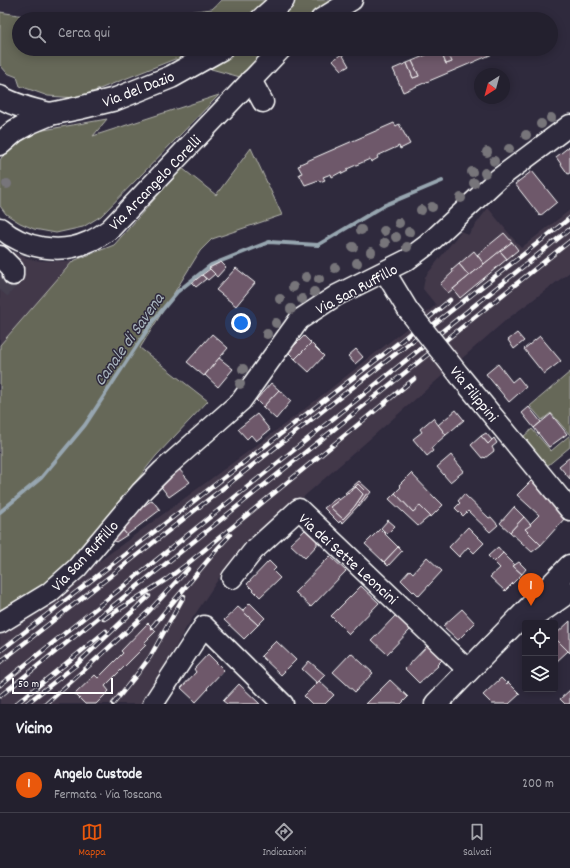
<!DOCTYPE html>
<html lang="it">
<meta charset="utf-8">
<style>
:root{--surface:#23202e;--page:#2b2836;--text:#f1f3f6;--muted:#a3a3aa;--line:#403e4a;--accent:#ea580c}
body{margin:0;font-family:Dekko,sans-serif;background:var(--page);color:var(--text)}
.controls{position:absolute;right:12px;bottom:12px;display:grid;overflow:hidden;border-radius:4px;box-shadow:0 2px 10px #0003}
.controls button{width:36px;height:36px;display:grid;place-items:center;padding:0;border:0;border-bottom:1px solid var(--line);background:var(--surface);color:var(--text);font:20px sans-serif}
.compass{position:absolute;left:474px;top:68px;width:36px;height:36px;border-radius:50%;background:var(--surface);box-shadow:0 2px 10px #0003;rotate:216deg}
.scale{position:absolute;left:12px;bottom:10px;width:101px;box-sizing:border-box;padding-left:4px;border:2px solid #fff;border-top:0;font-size:11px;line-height:14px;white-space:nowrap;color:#fff;-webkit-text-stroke:3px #2f2a3d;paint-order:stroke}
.you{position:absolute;left:241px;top:323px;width:14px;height:14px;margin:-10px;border:3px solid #fff;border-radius:50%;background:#1a73e8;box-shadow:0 0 0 6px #1a73e833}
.badge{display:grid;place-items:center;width:26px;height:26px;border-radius:50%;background:var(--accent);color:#fff;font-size:13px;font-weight:700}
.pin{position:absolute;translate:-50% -33px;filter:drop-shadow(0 1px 2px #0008)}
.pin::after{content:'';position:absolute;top:21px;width:14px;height:12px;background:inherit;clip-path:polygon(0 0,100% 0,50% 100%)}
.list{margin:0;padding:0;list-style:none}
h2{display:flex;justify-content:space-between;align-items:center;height:52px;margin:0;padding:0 16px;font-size:17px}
h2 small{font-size:13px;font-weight:400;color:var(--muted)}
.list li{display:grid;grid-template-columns:26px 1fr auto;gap:12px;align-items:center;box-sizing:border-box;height:56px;padding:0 16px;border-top:1px solid var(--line)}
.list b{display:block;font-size:15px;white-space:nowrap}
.list p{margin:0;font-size:13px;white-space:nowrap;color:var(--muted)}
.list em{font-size:13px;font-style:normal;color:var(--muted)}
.icon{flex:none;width:22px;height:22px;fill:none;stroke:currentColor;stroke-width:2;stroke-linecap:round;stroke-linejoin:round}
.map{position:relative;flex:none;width:570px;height:704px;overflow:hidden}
.search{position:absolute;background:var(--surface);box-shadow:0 2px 10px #0003;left:12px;right:12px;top:12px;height:44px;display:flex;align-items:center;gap:10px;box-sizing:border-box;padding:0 14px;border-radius:22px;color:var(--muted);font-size:15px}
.sheet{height:108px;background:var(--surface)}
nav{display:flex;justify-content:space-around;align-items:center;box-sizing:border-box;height:56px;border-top:1px solid var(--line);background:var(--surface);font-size:11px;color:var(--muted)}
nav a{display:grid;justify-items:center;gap:2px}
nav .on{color:var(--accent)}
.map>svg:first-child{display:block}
</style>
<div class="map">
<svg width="570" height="704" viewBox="0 0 570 704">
<rect width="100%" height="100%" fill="#2f2a3d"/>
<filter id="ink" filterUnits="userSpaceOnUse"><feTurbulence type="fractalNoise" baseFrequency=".025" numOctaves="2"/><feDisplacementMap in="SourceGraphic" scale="8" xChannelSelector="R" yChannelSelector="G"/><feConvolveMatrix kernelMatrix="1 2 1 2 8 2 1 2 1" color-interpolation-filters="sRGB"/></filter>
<g filter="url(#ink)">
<!-- built -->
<g fill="#42384a">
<path d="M488,208L521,248L570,210V272L506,320L293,506L247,549L219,578L186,628L145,702L142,704H0V630L86,571L246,453L306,408L436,305L423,289L425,277L461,231L468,235Z"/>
<path d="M0,245L21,256L34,260L47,261H73L0,345Z"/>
</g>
<!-- green -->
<g fill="#666759" stroke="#b2b3ac">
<path d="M222,0H357L328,19H141L170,14L212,9Z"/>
<path d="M0,12L42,19H19V49H286L251,80L175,59L77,98L48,96L20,86L17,77L7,73L0,65Z"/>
<path d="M219,95L101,216L83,227L56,233L34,229L20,223L6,214L0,206V160L15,137L38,131L107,119L93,136Z"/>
<path d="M251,148L282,215L212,239L200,251L140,348L208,401L156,456L81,550L43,589L0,616V345L73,261L114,245L182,168L216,195Z"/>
<path d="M570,372V447L547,466L523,437L532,429L551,451L570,435L551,413L542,420L530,406Z"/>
</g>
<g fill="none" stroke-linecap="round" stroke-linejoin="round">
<!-- stream -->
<path stroke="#97a6b0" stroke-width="4" d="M0,512L41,478L85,425L153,321L177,292L211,265L269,242L318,245L385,205L442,181"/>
</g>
<!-- building -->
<g fill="#6e586a" stroke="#fff">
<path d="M440,49L446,64L452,62L446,49L502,50L403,92L393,69L407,63L413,78L419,76L412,61Z"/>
<path d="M440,49H446L452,62L446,64Z"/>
<path d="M342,54L349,66L342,70L333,60Z"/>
<path d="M412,61L419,76L413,78L407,63Z"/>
<path d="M394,123L396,126L399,124L410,144L400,149L399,146L377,156L378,158L371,162L370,159L347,169L348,171L342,174L341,172L332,177L331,174L323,177L325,180L320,182L319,180L305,185L299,174L302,173L298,166L301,165L300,164Z"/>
<path d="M570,146V173L568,174L556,157Z"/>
<path d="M532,171L557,202L540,216L515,184Z"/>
<path d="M504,233L512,242L484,264L477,255Z"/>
<path d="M512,242L518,250L507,259L500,251Z"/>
<path d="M474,251L484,264L469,276L459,264Z"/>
<path d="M500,251L507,259L460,298L453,289Z"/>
<path d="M221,262L226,267L217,277L209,268Z"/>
<path d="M459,264L469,276L448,293L440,284L453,272L452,270Z"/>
<path d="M236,268L255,283L236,306L216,290Z"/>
<path d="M210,269L215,274L208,280L202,275Z"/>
<path d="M202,275L206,279L196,287L192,283Z"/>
<path d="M517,333L524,341L514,349L508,340Z"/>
<path d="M212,334L228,348L204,376L187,362Z"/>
<path d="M304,336L311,343L295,359L288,352Z"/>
<path d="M540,336L561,361L544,374L524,349Z"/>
<path d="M311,343L324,356L309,372L295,359Z"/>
<path d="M356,349L363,357L355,364L348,356Z"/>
<path d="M219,358L233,369L218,387L205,375Z"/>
<path d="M498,364L512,382L518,377L526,387L509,402L486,374Z"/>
<path d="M271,383L279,390L263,407L256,400Z"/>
<path d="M279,390L291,401L276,419L263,407Z"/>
<path d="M529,407L541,422L534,428L522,413Z"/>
<path d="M456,410L464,420L446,435L438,425Z"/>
<path d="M257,414L270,430L256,441L251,435L247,439L238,429Z"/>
<path d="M551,414L567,434L549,447L534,428Z"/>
<path d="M433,418L446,435L431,448L433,451L427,456L413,439L422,432L420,429Z"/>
<path d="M486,433L492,440L488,444L481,436Z"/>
<path d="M481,436L488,444L494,438L497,443L492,447L494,451L485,458L484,457L482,458L471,445Z"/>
<path d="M451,455L464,471L450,482L437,467Z"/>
<path d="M570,457V479L559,466Z"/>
<path d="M179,469L190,482L169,497L159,484Z"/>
<path d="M411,473L435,498V497L443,505L431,517L420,506L413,512L395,493L401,487L399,485Z"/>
<path d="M533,479L565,518L541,545L525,529L539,515L517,495Z"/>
<path d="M359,481L371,492L359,507L358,505L367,493L358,484L347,494L345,493Z"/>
<path d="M358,484L367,493L357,507L342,523L340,521L339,523L324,508L337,498L339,500L330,507L343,519L354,507L363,494L355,487Z"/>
<path d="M356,487L363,494L354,507L343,519L330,507Z"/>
<path d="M395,493L413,512L420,506L430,516L418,526L389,499Z"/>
<path d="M464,494L489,518L491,517L498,525L490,532L468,511L463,516L455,508L460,503L458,501Z"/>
<path d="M152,500L160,510L127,535L120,527L137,511Z"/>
<path d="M514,507L524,517L510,532L500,523Z"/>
<path d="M524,517L531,525L525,529L541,545L532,552L510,532Z"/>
<path d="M388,520L395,526L387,534L381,528Z"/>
<path d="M120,527L127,535L116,542L110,538Z"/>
<path d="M468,527L484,543L474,553L468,547L459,557L449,547Z"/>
<path d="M380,529L398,547L384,562L365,544Z"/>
<path d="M305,530L317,540V545L305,558L290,544Z"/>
<path d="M398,547L402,551L388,566L384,562Z"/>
<path d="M498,547L503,553L494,562L488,556Z"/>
<path d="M503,553L515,565L513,566L522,574L505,591L490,577L500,568L494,562Z"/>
<path d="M330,556L346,571L311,607L295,592Z"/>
<path d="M427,557L442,571L419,596L414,591L413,592L401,580L410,570L413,573Z"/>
<path d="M269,561L276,568L273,571L280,578L260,597L247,584Z"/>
<path d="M519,562L526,569L522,574L513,566Z"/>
<path d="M361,586L379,603L349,634L331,616Z"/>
<path d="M250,603L265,618L258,625L242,611Z"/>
<path d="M238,607L258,625L244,639L224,620Z"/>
<path d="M462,609L475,623L458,640L443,626Z"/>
<path d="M396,615L411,629L387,654L372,640Z"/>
<path d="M570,621V653L555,638V635Z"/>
<path d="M148,623L156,631L144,643L146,645L105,686L109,691L96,704H85L75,694L95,675L98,678L123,653L121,651Z"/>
<path d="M555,638L568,651L555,663Z"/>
<path d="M276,641L296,660L281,675L261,656Z"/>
<path d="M428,645L442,660L437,665L438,666L419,683L405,669Z"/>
<path d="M351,653L373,673L355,692L333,672Z"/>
<path d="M208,654L224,670L207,688L208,689L196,702L181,688L196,672L194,669Z"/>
<path d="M309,661L325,675L317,683L302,669Z"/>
<path d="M501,678L507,684L508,682L520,694L509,704H492L483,695Z"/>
<path d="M390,680L408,697L401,704H366Z"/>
<path d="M319,681L334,695L325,704H312L304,696Z"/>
<path d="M239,684L260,704H227L223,701Z"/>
<path d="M570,690V704H565L560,699Z"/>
</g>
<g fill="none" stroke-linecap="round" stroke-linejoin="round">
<!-- minor-tunnel -->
<path stroke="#443f50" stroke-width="20" stroke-dasharray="20 10" stroke-linecap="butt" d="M0,290L13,275"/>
<defs>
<g id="minor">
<path d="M321,19L352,0"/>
<path d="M251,80L263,102"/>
<path d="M0,228C23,248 60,255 88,242C96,239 103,234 110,229L281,49"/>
<path d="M0,256L13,269V275"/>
<path d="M385,272L408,310"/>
<path d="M460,376L570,510"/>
<path d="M232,578L254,550L299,509L468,670"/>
<path d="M0,623L49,593L77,568L141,492L163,470L241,401L299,320L337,295L407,260L427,245L498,179L570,125"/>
<path d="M526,623L570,592"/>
<path d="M153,704L204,626L283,704"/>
</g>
<g id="major">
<path d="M262,19L283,0"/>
<path d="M0,97C16,106 32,110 50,114"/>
<path d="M0,144L15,131L31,122L50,114L79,108L116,99L171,77L221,49"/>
<path d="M436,704L570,566"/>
</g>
</defs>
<!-- minor casing -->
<use href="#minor" stroke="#fff" stroke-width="23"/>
<!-- major casing -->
<use href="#major" stroke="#fff" stroke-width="25"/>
<!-- minor -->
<use href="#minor" stroke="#2f2a3d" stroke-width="20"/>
<!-- major -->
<use href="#major" stroke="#2f2a3d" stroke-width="22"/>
<defs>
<g id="rail">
<path d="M104,619L167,579L187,564L414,379"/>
<path d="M152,627L219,547L230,535"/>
<path d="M0,651L402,340L450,300"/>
<path d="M0,662L570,218"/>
<path d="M0,685L570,229"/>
<path d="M0,696L570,241"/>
<path d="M16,704L106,631"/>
<path d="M26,704L76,665L149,596"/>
<path d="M46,704L102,654L149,611L188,569"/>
<path d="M113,704L138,673L150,657L184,596"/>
</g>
</defs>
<!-- rail casing -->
<use href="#rail" stroke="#fff" stroke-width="4.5"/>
<!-- rail -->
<use href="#rail" stroke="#2f2a3d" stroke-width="3" stroke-dasharray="9" stroke-linecap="butt"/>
<defs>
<path id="minor-bridge" d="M408,310L460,376"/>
</defs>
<!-- minor-bridge casing -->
<use href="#minor-bridge" stroke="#fff" stroke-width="23" stroke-linecap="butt"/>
<!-- minor-bridge -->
<use href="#minor-bridge" stroke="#2f2a3d" stroke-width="20"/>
</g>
<!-- trees -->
<g fill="#77757a">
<circle cx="551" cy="118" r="5"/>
<circle cx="541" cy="124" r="5"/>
<circle cx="526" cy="135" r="5"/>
<circle cx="509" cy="149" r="5"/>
<circle cx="487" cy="152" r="5"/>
<circle cx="494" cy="161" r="5"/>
<circle cx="472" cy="172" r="5"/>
<circle cx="485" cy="173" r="5"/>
<circle cx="474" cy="183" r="5"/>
<circle cx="7" cy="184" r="5"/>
<circle cx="461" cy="198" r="5"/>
<circle cx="432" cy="207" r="5"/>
<circle cx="421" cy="210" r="5"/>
<circle cx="399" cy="223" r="5"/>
<circle cx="361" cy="230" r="5"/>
<circle cx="384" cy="231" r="5"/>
<circle cx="409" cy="232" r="5"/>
<circle cx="396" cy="237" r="5"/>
<circle cx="385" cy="243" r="5"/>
<circle cx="353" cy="247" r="5"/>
<circle cx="407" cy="247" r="5"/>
<circle cx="371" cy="252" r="5"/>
<circle cx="357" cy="263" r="5"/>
<circle cx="335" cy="268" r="5"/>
<circle cx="306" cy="277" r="5"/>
<circle cx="319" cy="279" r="5"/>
<circle cx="293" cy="287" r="5"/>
<circle cx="314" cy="292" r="5"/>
<circle cx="280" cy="299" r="5"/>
<circle cx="302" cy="299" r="5"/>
<circle cx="291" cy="309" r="5"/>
<circle cx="276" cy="323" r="5"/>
<circle cx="267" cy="334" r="5"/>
<circle cx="243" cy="369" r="5"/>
<circle cx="240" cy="384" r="5"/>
</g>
</g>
<g text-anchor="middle" stroke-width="3" stroke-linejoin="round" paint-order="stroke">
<!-- street labels -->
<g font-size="16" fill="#fff" stroke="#2f2a3d">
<text transform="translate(138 88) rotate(-21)" y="6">Via del Dazio</text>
<text transform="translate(154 182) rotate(-46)" y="6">Via Arcangelo Corelli</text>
<text transform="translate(356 288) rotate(-28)" y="6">Via San Ruffillo</text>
<text transform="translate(475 393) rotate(51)" y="6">Via Filippini</text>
<text transform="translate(84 555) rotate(-47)" y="6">Via San Ruffillo</text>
<text transform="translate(349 558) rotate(42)" y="6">Via dei Sette Leoncini</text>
</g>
<!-- water labels -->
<g font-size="17" font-style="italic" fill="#a8b4bd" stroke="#2f2a3d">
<text transform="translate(128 339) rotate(-55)" y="6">Canale di Savena</text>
</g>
</g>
</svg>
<div class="controls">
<button><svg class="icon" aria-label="locate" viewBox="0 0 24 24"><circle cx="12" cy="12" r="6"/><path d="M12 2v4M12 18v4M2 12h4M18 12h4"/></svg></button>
<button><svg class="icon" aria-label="layers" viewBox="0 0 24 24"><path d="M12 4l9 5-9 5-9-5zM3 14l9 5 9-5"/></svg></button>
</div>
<svg class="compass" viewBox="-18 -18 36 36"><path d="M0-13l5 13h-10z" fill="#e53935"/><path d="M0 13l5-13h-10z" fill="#a3a3aa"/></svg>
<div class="scale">50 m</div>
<div class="you"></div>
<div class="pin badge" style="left:531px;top:606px">1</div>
<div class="search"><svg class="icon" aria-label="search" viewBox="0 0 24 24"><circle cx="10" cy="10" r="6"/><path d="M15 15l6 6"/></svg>Cerca qui</div>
</div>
<section class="sheet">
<h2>Vicino<small></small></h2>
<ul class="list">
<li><span class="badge">1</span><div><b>Angelo Custode</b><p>Fermata · Via Toscana</p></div><em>200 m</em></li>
</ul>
</section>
<nav>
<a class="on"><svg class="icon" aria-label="map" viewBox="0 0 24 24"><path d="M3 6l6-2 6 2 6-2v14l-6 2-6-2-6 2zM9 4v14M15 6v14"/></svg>Mappa</a>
<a><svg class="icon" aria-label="directions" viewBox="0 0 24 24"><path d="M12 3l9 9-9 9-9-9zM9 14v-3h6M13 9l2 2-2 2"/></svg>Indicazioni</a>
<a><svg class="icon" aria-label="saved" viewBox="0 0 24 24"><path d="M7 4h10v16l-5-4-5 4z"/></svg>Salvati</a>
</nav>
